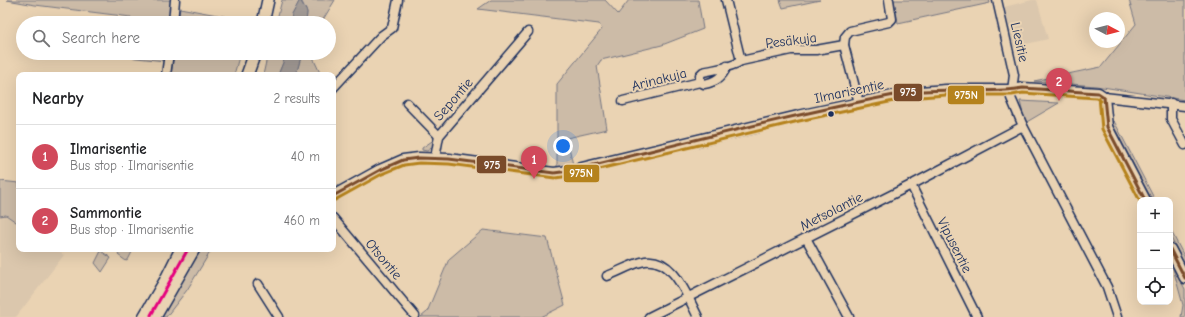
<!DOCTYPE html>
<meta charset="utf-8">
<style>
:root{--surface:#fff;--page:#f2f2f2;--text:#202124;--muted:#757577;--line:#e0e0e0;--accent:#d1495b}
body{margin:0;font-family:"Comic Neue",sans-serif;background:var(--page);color:var(--text)}
.controls{position:absolute;right:12px;bottom:12px;display:grid;overflow:hidden;border-radius:8px;box-shadow:0 4px 16px #0002}
.controls button{width:36px;height:36px;display:grid;place-items:center;padding:0;border:0;border-bottom:1px solid var(--line);background:var(--surface);color:var(--text);font:20px sans-serif}
.compass{position:absolute;left:1089px;top:12px;width:36px;height:36px;border-radius:50%;background:var(--surface);box-shadow:0 4px 16px #0002;rotate:97deg}
.you{position:absolute;left:563px;top:146px;width:14px;height:14px;margin:-10px;border:3px solid #fff;border-radius:50%;background:#1a73e8;box-shadow:0 0 0 6px #1a73e833}
.badge{display:grid;place-items:center;width:26px;height:26px;border-radius:50%;background:var(--accent);color:#fff;font-size:13px;font-weight:700}
.pin{position:absolute;translate:-50% -33px;filter:drop-shadow(0 1px 2px #0008)}
.pin::after{content:'';position:absolute;top:21px;width:14px;height:12px;background:inherit;clip-path:polygon(0 0,100% 0,50% 100%)}
.list{margin:0;padding:0;list-style:none}
h2{display:flex;justify-content:space-between;align-items:center;height:52px;margin:0;padding:0 16px;font-size:17px}
h2 small{font-size:13px;font-weight:400;color:var(--muted)}
.list li{display:grid;grid-template-columns:26px 1fr auto;gap:12px;align-items:center;box-sizing:border-box;height:64px;padding:0 16px;border-top:1px solid var(--line)}
.list b{display:block;font-size:15px;white-space:nowrap}
.list p{margin:0;font-size:13px;white-space:nowrap;color:var(--muted)}
.list em{font-size:13px;font-style:normal;color:var(--muted)}
.icon{flex:none;width:22px;height:22px;fill:none;stroke:currentColor;stroke-width:2;stroke-linecap:round;stroke-linejoin:round}
.map{position:relative;flex:none;width:1185px;height:317px;overflow:hidden}
.search{position:absolute;background:var(--surface);box-shadow:0 4px 16px #0002;left:16px;top:16px;width:320px;height:44px;display:flex;align-items:center;gap:10px;box-sizing:border-box;padding:0 14px;border-radius:22px;color:var(--muted);font-size:15px}
.panel{position:absolute;background:var(--surface);box-shadow:0 4px 16px #0002;left:16px;top:72px;width:320px;height:180px;border-radius:8px}
.map>svg:first-child{display:block}
</style>
<div class="map">
<svg width="1185" height="317" viewBox="0 0 1185 317">
<rect width="100%" height="100%" fill="#ead3b3"/>
<filter id="ink" filterUnits="userSpaceOnUse"><feTurbulence type="fractalNoise" baseFrequency=".025" numOctaves="2"/><feDisplacementMap in="SourceGraphic" scale="8" xChannelSelector="R" yChannelSelector="G"/><feConvolveMatrix kernelMatrix="1 2 1 2 8 2 1 2 1" color-interpolation-filters="sRGB"/></filter>
<g filter="url(#ink)">
<!-- built -->
<g fill="#dbc7ad">
<path d="M1032,0H1037L1048,39L1013,47L1004,7Z"/>
<path d="M6,215L19,224V249H55L64,255L16,317H0V216Z"/>
</g>
<!-- green -->
<g fill="#ccbba7" stroke="#747582">
<path d="M7,0H173L170,23H130L131,17L35,5Z"/>
<path d="M282,0H300L292,15L291,23H276Z"/>
<path d="M301,0H335L321,23H306L307,12Z"/>
<path d="M491,0H605L618,14L629,0H698L703,29L662,45L601,60L597,66L607,129L567,138L573,165L557,168V84L602,29L599,24L478,9Z"/>
<path d="M780,0H820L783,8Z"/>
<path d="M894,0H989L990,3L898,23Z"/>
<path d="M1129,0H1185V100L1096,86L1034,81L1101,67L1136,24Z"/>
<path d="M180,8L249,21L248,23H178Z"/>
<path d="M127,53H166L165,61L127,57Z"/>
<path d="M174,53H240L234,75H171Z"/>
<path d="M268,53H287L278,75H263Z"/>
<path d="M302,53H315L314,60L321,75H296Z"/>
<path d="M944,93L994,94L993,96L944,97Z"/>
<path d="M1020,101L1059,103L1025,123Z"/>
<path d="M1114,121L1155,200H1152L1112,123Z"/>
<path d="M760,129V133L730,140V137Z"/>
<path d="M724,138V141L698,148L697,144Z"/>
<path d="M435,139L433,147L427,151L422,150V148Z"/>
<path d="M0,181L19,183V224L6,215L0,216Z"/>
<path d="M1170,229L1185,258V265L1170,236Z"/>
<path d="M483,230L547,238L565,305L541,317H421L427,312L449,259Z"/>
<path d="M121,249L133,250L128,260L126,261L118,255Z"/>
<path d="M197,249H212L187,290L166,317H159Z"/>
<path d="M101,251L111,258L102,272L95,263Z"/>
<path d="M1172,265L1185,289V317H1181L1183,305Z"/>
</g>
<!-- water -->
<g fill="#a39b96" stroke="#6d7080">
<path d="M300,0L307,12L306,23H291L292,15Z"/>
<path d="M287,53H302L296,75H278Z"/>
</g>
<g fill="none" stroke-linecap="round" stroke-linejoin="round">
<defs>
<g id="minor">
<path d="M726,0L741,61"/>
<path d="M997,0L1012,66L1014,75L1011,98L1023,126L1107,287L1117,317"/>
<path d="M173,23L175,0"/>
<path d="M727,66C722,78 715,82 704,84L700,82V75L703,72C715,69 731,68 741,61L791,50H816L844,45"/>
<path d="M166,75L169,53"/>
<path d="M333,88L381,36L392,28L398,0"/>
<path d="M1104,97L1185,106"/>
<path d="M623,101L700,82"/>
<path d="M407,103L439,136"/>
<path d="M859,103L844,45L845,37L850,31L889,22L892,19L889,0"/>
<path d="M1171,103V119L1185,145"/>
<path d="M435,158L439,136L528,32"/>
<path d="M911,185L977,317"/>
<path d="M333,218L415,316"/>
<path d="M806,238L849,317"/>
<path d="M607,276C618,272 630,265 641,262C672,253 687,296 698,317"/>
<path d="M258,284L279,317"/>
<path d="M649,317L911,185L1023,126"/>
</g>
<g id="tertiary">
<path d="M1104,97L1107,127L1145,200"/>
<path d="M333,196L380,170L403,160L419,158L449,159L554,173L569,171L798,116L907,93L946,90H1012L1023,88L1098,93L1104,97"/>
<path d="M1170,249L1185,278"/>
</g>
<g id="secondary">
<path d="M263,23L268,0"/>
<path d="M247,75L255,53"/>
<path d="M144,317L165,281L181,249"/>
<path d="M155,317L194,249"/>
</g>
</defs>
<!-- minor casing -->
<use href="#minor" stroke="#1b2f5e" stroke-width="11"/>
<!-- tertiary casing -->
<use href="#tertiary" stroke="#1b2f5e" stroke-width="13"/>
<!-- secondary casing -->
<use href="#secondary" stroke="#1b2f5e" stroke-width="14"/>
<!-- minor -->
<use href="#minor" stroke="#ead3b3" stroke-width="8"/>
<!-- tertiary -->
<use href="#tertiary" stroke="#ead3b3" stroke-width="10"/>
<!-- secondary -->
<use href="#secondary" stroke="#ead3b3" stroke-width="11"/>
<defs>
<g id="bus-1">
<path d="M1104,97L1107,127L1145,200"/>
<path d="M333,196L380,170L403,160L419,158L449,159L554,173L569,171C681,144 792,114 905,93C944,86 984,95 1023,88L1098,93L1104,97"/>
<path d="M1170,249L1185,278"/>
</g>
<g id="bus-2">
<path d="M1099,97L1102,129L1140,201"/>
<path d="M335,200L382,174L404,165L419,163L449,164L555,178L570,176L799,121L908,98L946,95H1012L1023,93L1096,98L1101,101"/>
</g>
<path id="bus-3" d="M151,315L188,249"/>
</defs>
<!-- bus-1 casing -->
<use href="#bus-1" stroke="#ead3b3" stroke-width="6"/>
<!-- bus-2 casing -->
<use href="#bus-2" stroke="#ead3b3" stroke-width="6"/>
<!-- bus-3 casing -->
<use href="#bus-3" stroke="#ead3b3" stroke-width="6"/>
<!-- bus-1 -->
<use href="#bus-1" stroke="#7a4b2a" stroke-width="3"/>
<!-- bus-2 -->
<use href="#bus-2" stroke="#b5821c" stroke-width="3"/>
<!-- bus-3 -->
<use href="#bus-3" stroke="#e5007d" stroke-width="3"/>
</g>
</g>
<!-- markers -->
<circle fill="#1b2f5e" stroke="#ead3b3" stroke-width="1.5" cx="831" cy="114" r="3.5"/>
<g text-anchor="middle" stroke-width="4" stroke-linejoin="round" paint-order="stroke">
<!-- street labels -->
<g font-size="14" fill="#1b2f5e" stroke="#ead3b3">
<text transform="translate(791 40) rotate(-7)" y="5">Pesäkuja</text>
<text transform="translate(1020 42) rotate(77)" y="5">Liesitie</text>
<text transform="translate(659 79) rotate(-14)" y="5">Arinakuja</text>
<text transform="translate(849 91) rotate(-12)" y="5">Ilmarisentie</text>
<text transform="translate(453 99) rotate(-49)" y="5">Sepontie</text>
<text transform="translate(831 211) rotate(-27)" y="5">Metsolantie</text>
<text transform="translate(955 245) rotate(63)" y="5">Vipusentie</text>
<text transform="translate(384 259) rotate(50)" y="5">Otsontie</text>
</g>
</g>
<g stroke="#ead3b3" stroke-width="1.5">
<rect x="893" y="83" width="30" height="19" rx="4" fill="#7a4b2a"/>
<rect x="947" y="85" width="38" height="20" rx="4" fill="#b5821c"/>
<rect x="476" y="155" width="31" height="19" rx="4" fill="#7a4b2a"/>
<rect x="563" y="164" width="37" height="19" rx="4" fill="#b5821c"/>
</g>
<g font-size="11" text-anchor="middle" font-weight="bold" fill="#fff">
<text x="908" y="96">975</text>
<text x="966" y="99">975N</text>
<text x="492" y="169">975</text>
<text x="581" y="177">975N</text>
</g>
</svg>
<div class="controls">
<button>+</button>
<button>−</button>
<button><svg class="icon" aria-label="locate" viewBox="0 0 24 24"><circle cx="12" cy="12" r="6"/><path d="M12 2v4M12 18v4M2 12h4M18 12h4"/></svg></button>
</div>
<svg class="compass" viewBox="-18 -18 36 36"><path d="M0-13l5 13h-10z" fill="#e53935"/><path d="M0 13l5-13h-10z" fill="#757577"/></svg>
<div class="you"></div>
<div class="pin badge" style="left:534px;top:179px">1</div>
<div class="pin badge" style="left:1059px;top:101px">2</div>
<div class="search"><svg class="icon" aria-label="search" viewBox="0 0 24 24"><circle cx="10" cy="10" r="6"/><path d="M15 15l6 6"/></svg>Search here</div>
<section class="panel">
<h2>Nearby<small>2 results</small></h2>
<ul class="list">
<li><span class="badge">1</span><div><b>Ilmarisentie</b><p>Bus stop · Ilmarisentie</p></div><em>40 m</em></li>
<li><span class="badge">2</span><div><b>Sammontie</b><p>Bus stop · Ilmarisentie</p></div><em>460 m</em></li>
</ul>
</section>
</div>
